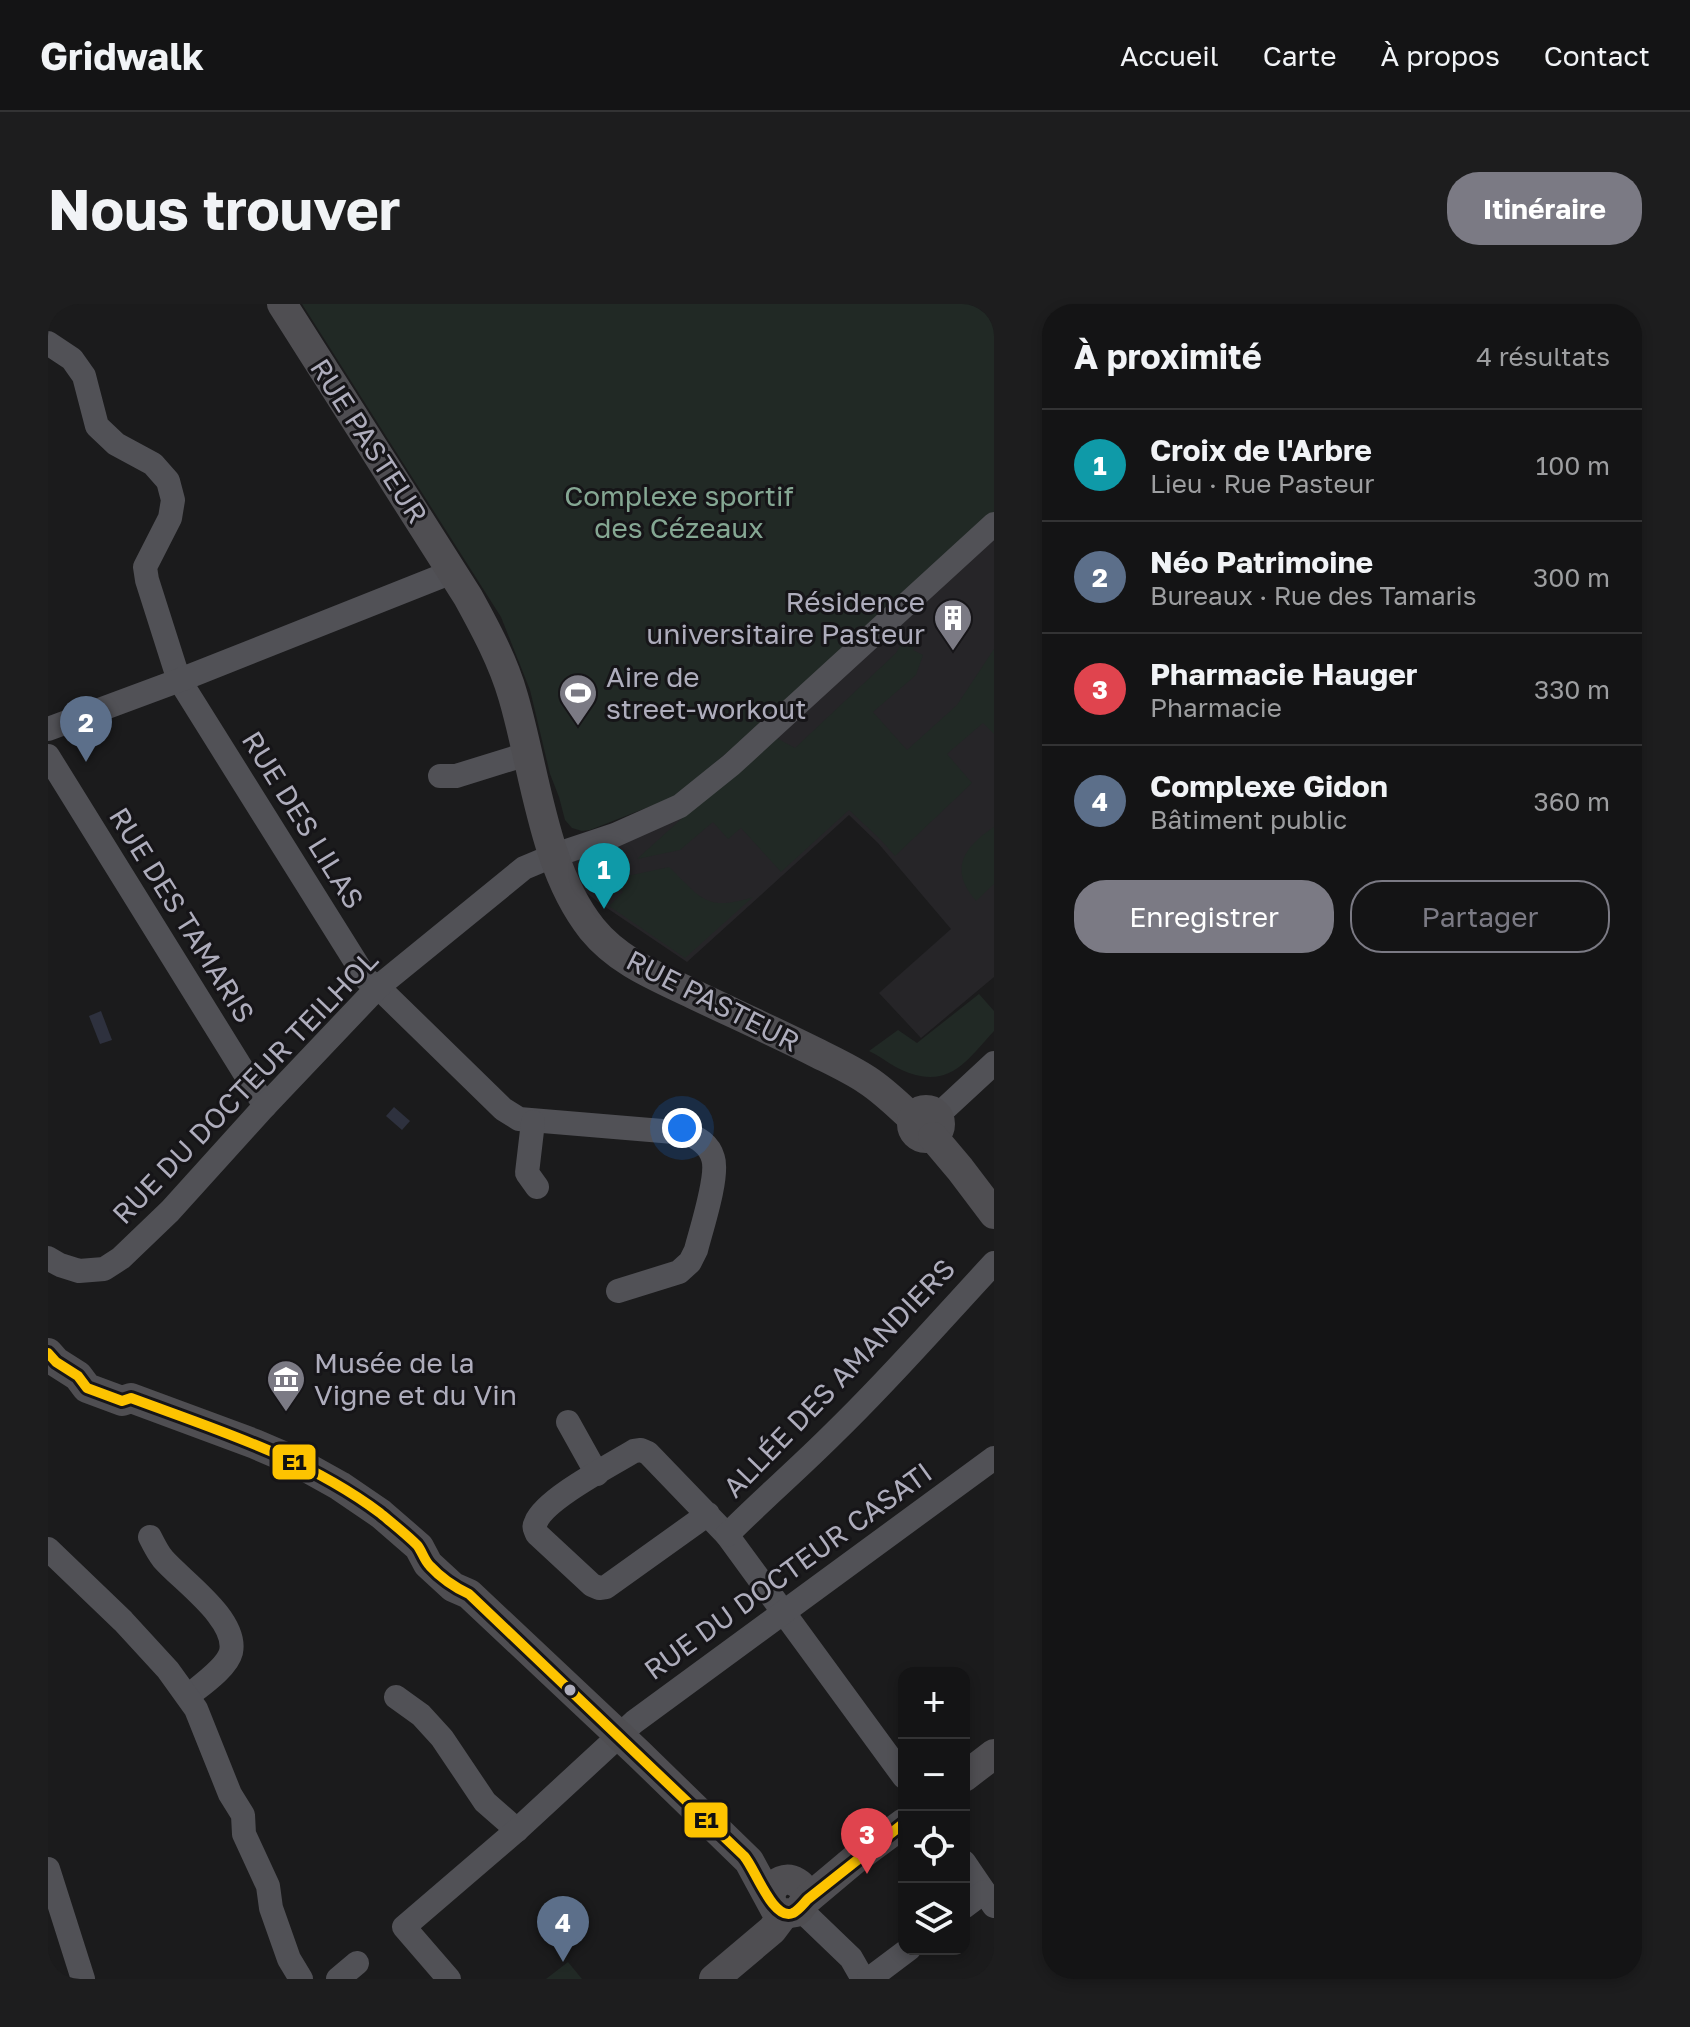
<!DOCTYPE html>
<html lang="fr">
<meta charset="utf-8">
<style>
:root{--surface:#141415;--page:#1d1d1e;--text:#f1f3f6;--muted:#9d9ea0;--line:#333334;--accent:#7b7a84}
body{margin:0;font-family:"Golos Text",sans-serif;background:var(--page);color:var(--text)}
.controls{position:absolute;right:24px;bottom:24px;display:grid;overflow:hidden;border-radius:16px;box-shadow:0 4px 12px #0003}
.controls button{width:72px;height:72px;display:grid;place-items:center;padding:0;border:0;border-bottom:2px solid var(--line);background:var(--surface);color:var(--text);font:40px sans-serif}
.you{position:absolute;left:634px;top:824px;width:28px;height:28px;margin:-20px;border:6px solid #fff;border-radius:50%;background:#1a73e8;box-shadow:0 0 0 12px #1a73e833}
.badge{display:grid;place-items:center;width:52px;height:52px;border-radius:50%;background:var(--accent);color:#fff;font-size:26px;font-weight:700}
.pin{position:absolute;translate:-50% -66px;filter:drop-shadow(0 2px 4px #0008)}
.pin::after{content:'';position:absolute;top:42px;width:28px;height:24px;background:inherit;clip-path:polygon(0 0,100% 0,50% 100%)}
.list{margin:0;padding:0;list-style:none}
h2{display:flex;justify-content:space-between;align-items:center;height:104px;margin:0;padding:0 32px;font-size:34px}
h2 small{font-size:26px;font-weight:400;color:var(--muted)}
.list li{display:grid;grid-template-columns:52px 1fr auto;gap:24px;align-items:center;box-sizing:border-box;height:112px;padding:0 32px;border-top:2px solid var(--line)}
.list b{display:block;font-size:30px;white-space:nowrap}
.list p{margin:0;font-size:26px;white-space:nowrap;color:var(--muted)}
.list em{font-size:26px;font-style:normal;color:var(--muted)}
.actions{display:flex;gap:16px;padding:24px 32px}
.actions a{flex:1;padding:18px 0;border:2px solid var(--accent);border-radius:32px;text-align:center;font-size:28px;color:var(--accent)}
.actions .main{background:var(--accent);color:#fff}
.icon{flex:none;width:44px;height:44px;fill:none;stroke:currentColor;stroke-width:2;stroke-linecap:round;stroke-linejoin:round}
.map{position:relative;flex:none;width:946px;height:1675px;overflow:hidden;border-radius:32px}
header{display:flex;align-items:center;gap:48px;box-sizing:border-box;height:112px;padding:0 40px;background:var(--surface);border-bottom:2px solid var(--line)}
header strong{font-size:38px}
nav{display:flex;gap:44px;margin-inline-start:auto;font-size:28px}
.intro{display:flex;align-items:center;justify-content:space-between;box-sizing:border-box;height:192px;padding:0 48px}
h1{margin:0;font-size:56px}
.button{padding:20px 36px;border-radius:32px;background:var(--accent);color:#fff;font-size:28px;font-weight:700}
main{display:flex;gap:48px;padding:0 48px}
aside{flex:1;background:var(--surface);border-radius:32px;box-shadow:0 4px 12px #0003}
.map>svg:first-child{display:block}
</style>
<header>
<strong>Gridwalk</strong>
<nav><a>Accueil</a><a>Carte</a><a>À propos</a><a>Contact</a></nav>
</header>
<div class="intro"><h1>Nous trouver</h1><a class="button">Itinéraire</a></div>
<main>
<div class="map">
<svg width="946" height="1675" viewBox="0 0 946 1675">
<rect width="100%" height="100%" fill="#1b1b1c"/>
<!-- built -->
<path fill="#262528" d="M946,220V673L873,734L831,689L903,625L830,539L801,511L639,658L550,598L535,586L519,547L567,531Z"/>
<!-- green -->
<g fill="#212925">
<path d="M254,0H946V209L681,447L626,493L542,526L534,527L524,524L517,516L511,493L502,470L482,386L453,313Z"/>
<path d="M857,333L868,338L865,346L875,351L868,371L825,408L859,446L909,401L946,345V430L935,419L899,450L924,479L847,552L833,536L801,506L733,568L693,524L680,535L665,518L632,546L589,555L725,432L747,444L848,349Z"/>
<path d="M946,523V580L928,597C900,565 916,543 946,523Z"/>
<path d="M554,548H560L567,556L546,573L536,579L532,574C532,559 540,553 554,548Z"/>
<path d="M621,563C653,594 658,608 705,593L637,654L561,602L575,588L566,578L570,574Z"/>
<path d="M931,690L946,707V727C920,755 903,784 861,769C846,764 834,753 821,747L850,726L869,739Z"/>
<path d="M520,1658L534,1675H498Z"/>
</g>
<!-- water -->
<g fill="#2e313e">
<path d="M53,707L64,736L52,740L41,712Z"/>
<path d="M346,803L362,817L354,826L338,812Z"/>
</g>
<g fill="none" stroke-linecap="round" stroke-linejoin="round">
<!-- minor -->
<g stroke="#515156" stroke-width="24">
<path d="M0,39L24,55L36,72L49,122L68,140L105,160L120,177L125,196L122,214L97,263L99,276L127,364L137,385L319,676L330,683L455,805L471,815L638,829C650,834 661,840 665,854C671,872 653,926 648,946L642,958L631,968L570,987"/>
<path d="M0,425L132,376L404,268"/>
<path d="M0,452L217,802"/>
<path d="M392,472H408L479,450"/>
<path d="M890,811L946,759"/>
<path d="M485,818L479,869L489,883"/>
<path d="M0,954L12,961L31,967L56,965L73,954L122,907L217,802L330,683L476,564L507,551L567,531L632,502L683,461L946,220"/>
<path d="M520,1118L549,1170"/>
<path d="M660,1210L558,1283L551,1284L544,1281L489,1230C487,1224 485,1224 488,1218C497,1195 563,1161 586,1147L593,1146L600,1149L679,1231L856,1473"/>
<path d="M679,1231C714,1196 751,1164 786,1129C842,1075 893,1016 946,959"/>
<path d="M102,1233C106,1241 110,1249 115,1255C134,1277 190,1315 183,1348C179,1364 152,1382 140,1392"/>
<path d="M0,1245L75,1317L120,1366L148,1405L182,1490L195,1511L196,1530L220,1582L223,1604L241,1655L253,1675"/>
<path d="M348,1393L373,1411L394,1434L437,1498L469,1526"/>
<path d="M916,1558L946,1602"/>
<path d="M0,1565L35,1675"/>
<path d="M916,1603L936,1588"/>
<path d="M752,1605L803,1654L815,1675"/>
<path d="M290,1675L309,1659"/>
<path d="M401,1675L356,1623L469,1526L586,1418L946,1154"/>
<path d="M821,1675L861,1645"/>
</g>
<!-- major -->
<g stroke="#4f4e52" stroke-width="30">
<path d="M234,0L420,293C437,324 455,357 465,392C487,466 495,564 544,625C571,658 608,672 645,690C687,710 729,729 771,750C787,758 804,766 819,776C836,787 850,801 865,815"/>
<circle cx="878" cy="820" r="14"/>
<path d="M885,833L912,865L946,910"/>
<path d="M0,1049L8,1058L30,1072L39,1084L74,1097L83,1094L207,1140L249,1158L292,1182L333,1210L371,1243L380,1260L405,1283L421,1290L590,1449L701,1557L727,1605L736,1610L748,1608C776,1585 730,1557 722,1593"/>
<path d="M916,1473L946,1450"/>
<path d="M756,1598L806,1556L856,1519"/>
<path d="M666,1675L724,1626L736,1610"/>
</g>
<defs>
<path id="bus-1" d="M0,1049L8,1058L30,1072L39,1084L74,1097L83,1094C169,1126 257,1153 332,1209C344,1219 358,1230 369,1241C374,1247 376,1256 382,1262C393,1274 406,1283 421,1290L696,1552C707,1564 725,1618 745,1609C751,1606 756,1599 760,1595L856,1519"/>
</defs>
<!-- bus-1 casing -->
<use href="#bus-1" stroke="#161518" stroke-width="16"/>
<!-- bus-1 -->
<use href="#bus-1" stroke="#fdc300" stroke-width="10"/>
</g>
<!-- icons -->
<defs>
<symbol id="building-pin" viewBox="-11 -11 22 30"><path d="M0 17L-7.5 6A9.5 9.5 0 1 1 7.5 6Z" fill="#7b7a84" stroke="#161518"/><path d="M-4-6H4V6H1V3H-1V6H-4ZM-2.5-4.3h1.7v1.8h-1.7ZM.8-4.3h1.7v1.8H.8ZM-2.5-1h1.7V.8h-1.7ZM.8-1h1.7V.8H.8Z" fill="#fff"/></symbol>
<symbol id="stadium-pin" viewBox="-11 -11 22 30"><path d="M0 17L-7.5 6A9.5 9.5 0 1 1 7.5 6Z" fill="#7b7a84" stroke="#161518"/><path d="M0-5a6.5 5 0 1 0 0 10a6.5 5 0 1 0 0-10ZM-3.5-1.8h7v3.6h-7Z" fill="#fff"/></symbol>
<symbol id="museum-pin" viewBox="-11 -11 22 30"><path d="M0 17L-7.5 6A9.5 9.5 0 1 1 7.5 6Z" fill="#7b7a84" stroke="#161518"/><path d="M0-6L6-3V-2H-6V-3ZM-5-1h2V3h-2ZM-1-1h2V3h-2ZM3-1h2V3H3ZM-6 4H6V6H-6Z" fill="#fff"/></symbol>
</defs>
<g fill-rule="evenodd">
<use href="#building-pin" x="883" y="292" width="44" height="60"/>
<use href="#stadium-pin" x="508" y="367" width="44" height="60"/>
<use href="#museum-pin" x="216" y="1053" width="44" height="60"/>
</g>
<!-- markers -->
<circle fill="#aeadbc" stroke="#161518" stroke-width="3" cx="522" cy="1386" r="7"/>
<g text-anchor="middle" stroke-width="6" stroke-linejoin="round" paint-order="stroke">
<!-- street labels -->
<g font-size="28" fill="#aeadbc" stroke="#161518">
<text transform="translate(321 137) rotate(57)" y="10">RUE PASTEUR</text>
<text transform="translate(255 516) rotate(58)" y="10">RUE DES LILAS</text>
<text transform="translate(134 611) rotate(58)" y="10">RUE DES TAMARIS</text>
<text transform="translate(665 697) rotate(27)" y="10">RUE PASTEUR</text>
<text transform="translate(197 783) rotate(-46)" y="10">RUE DU DOCTEUR TEILHOL</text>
<text transform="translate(791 1074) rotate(-46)" y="10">ALLÉE DES AMANDIERS</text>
<text transform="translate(740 1267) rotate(-36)" y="10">RUE DU DOCTEUR CASATI</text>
</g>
<!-- park labels -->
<g font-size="28" fill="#85a793" stroke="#161518">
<text x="631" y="202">Complexe sportif<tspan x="631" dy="32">des Cézeaux</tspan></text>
</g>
<!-- poi labels -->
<g font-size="28" fill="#aeadbc" stroke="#161518" text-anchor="start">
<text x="877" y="308" text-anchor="end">Résidence<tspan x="877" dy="32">universitaire Pasteur</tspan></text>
<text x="558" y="383">Aire de<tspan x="558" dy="32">street-workout</tspan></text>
<text x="266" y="1069">Musée de la<tspan x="266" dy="32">Vigne et du Vin</tspan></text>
</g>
</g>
<g stroke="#161518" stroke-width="3">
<rect x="223" y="1139" width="46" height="38" rx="8" fill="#fdc300"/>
<rect x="635" y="1497" width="46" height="38" rx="8" fill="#fdc300"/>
</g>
<g font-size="22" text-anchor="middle" font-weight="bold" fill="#111">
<text x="246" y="1166">E1</text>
<text x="658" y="1524">E1</text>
</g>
</svg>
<div class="controls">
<button>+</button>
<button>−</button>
<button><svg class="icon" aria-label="locate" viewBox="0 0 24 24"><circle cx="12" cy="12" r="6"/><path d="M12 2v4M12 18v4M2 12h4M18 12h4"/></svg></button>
<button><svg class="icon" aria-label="layers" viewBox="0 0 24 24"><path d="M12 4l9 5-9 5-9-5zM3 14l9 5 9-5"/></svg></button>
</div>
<div class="you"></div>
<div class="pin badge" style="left:556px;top:605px;background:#0f9aa8">1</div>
<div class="pin badge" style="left:38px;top:458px;background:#5c6f8a">2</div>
<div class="pin badge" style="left:819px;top:1570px;background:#e0444e">3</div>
<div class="pin badge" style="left:515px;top:1658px;background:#5c6f8a">4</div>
</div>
<aside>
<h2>À proximité<small>4 résultats</small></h2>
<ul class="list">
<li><span class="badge" style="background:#0f9aa8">1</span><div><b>Croix de l'Arbre</b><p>Lieu · Rue Pasteur</p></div><em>100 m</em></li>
<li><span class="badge" style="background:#5c6f8a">2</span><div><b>Néo Patrimoine</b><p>Bureaux · Rue des Tamaris</p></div><em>300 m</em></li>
<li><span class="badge" style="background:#e0444e">3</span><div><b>Pharmacie Hauger</b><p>Pharmacie</p></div><em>330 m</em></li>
<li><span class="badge" style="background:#5c6f8a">4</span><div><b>Complexe Gidon</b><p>Bâtiment public</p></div><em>360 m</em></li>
</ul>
<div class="actions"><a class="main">Enregistrer</a><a>Partager</a></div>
</aside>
</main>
